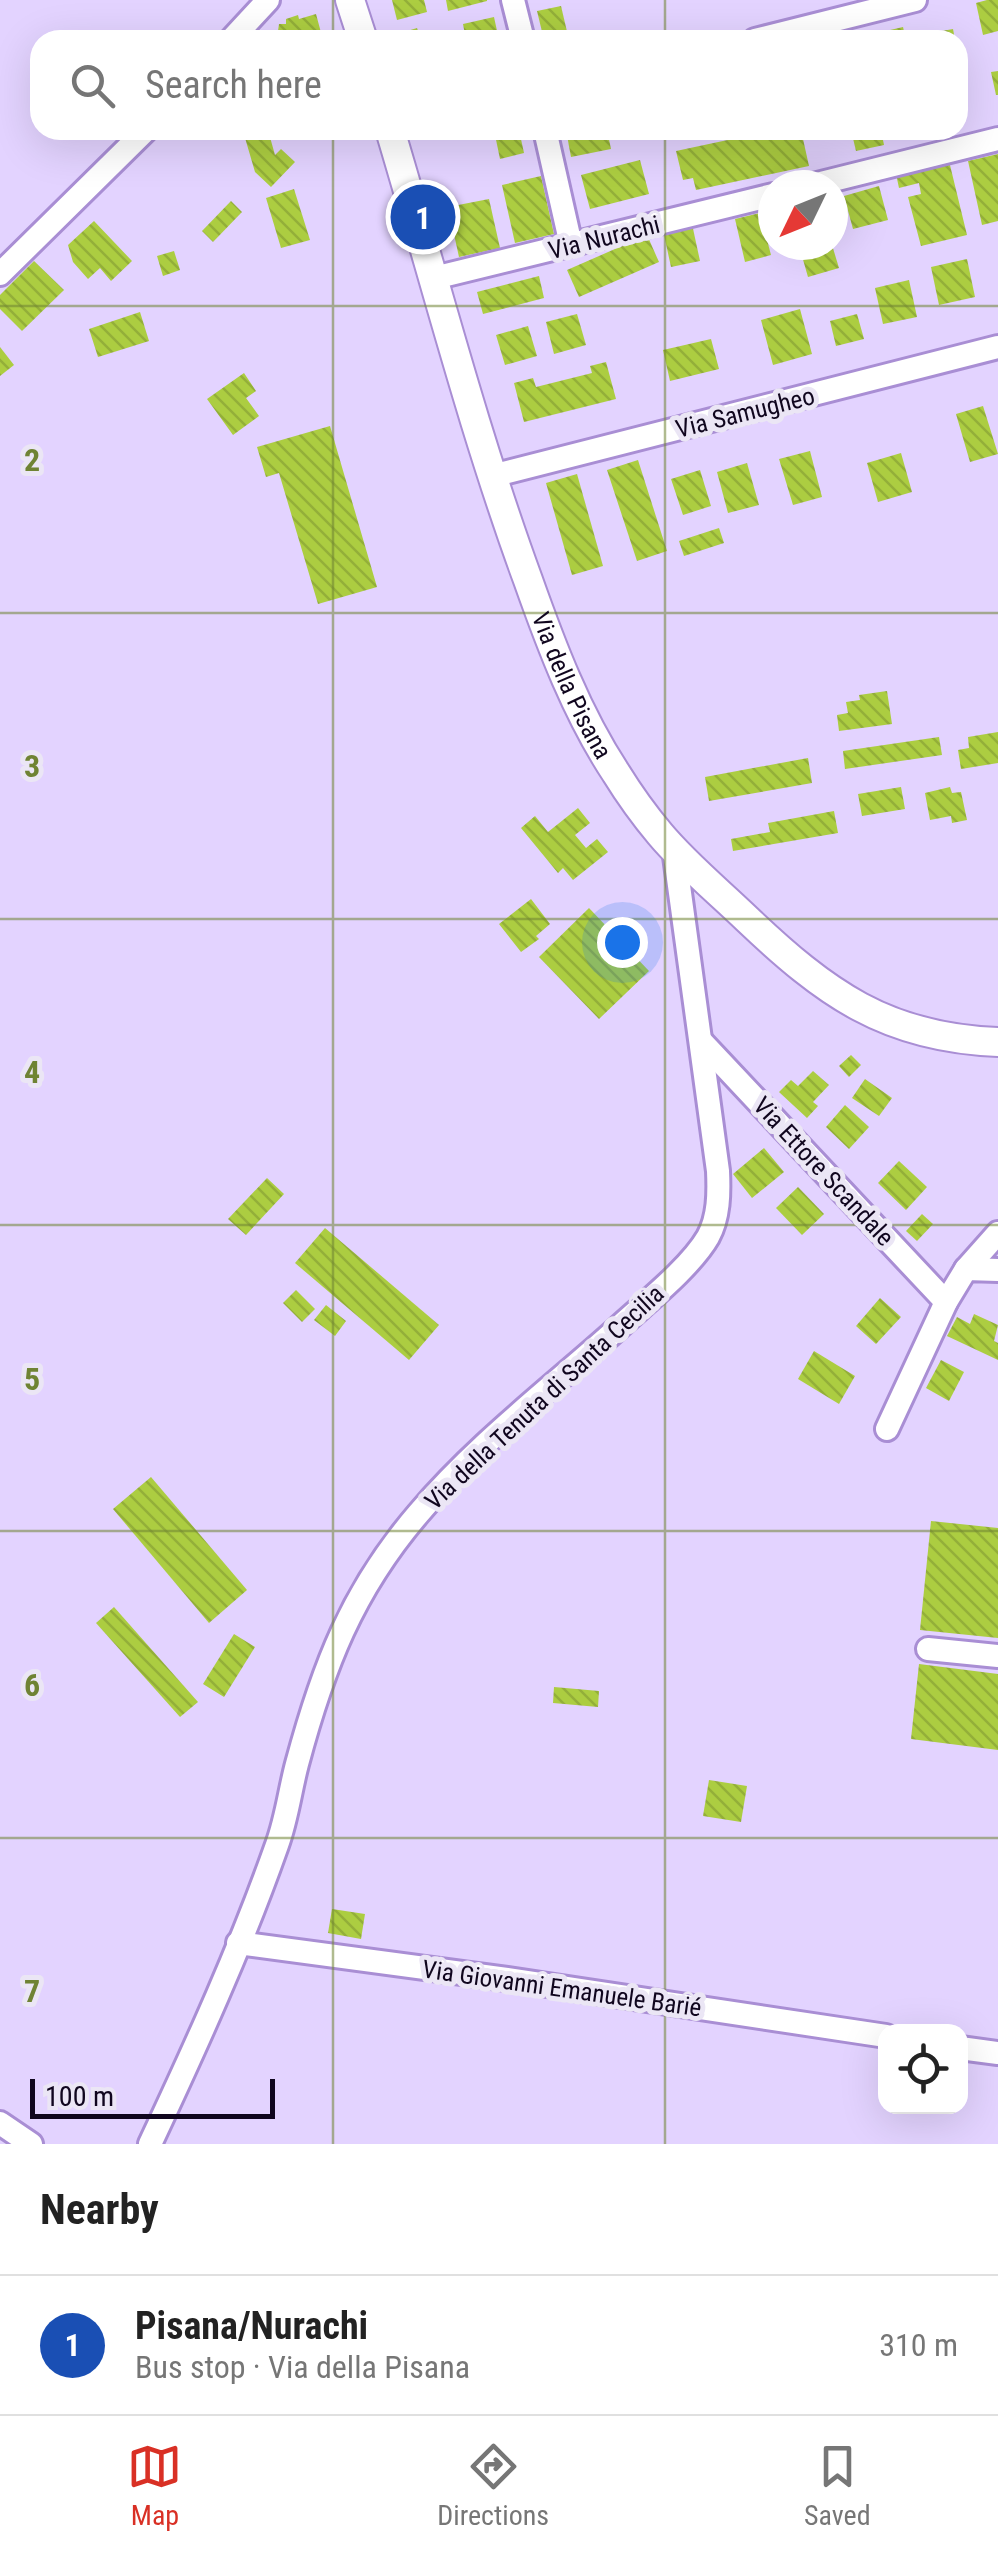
<!DOCTYPE html>
<meta charset="utf-8">
<style>
:root{--surface:#fff;--page:#f6f6f6;--text:#222;--muted:#767676;--line:#e0e0e0;--accent:#d93025}
body{margin:0;font-family:"Roboto Condensed",sans-serif;background:var(--page);color:var(--text)}
.controls{position:absolute;right:30px;bottom:30px;display:grid;overflow:hidden;border-radius:20px;box-shadow:0 10px 40px #0002}
.controls button{width:90px;height:90px;display:grid;place-items:center;padding:0;border:0;border-bottom:2px solid var(--line);background:var(--surface);color:var(--text);font:50px sans-serif}
.compass{position:absolute;left:758px;top:170px;width:90px;height:90px;border-radius:50%;background:var(--surface);box-shadow:0 10px 40px #0002;rotate:227deg}
.scale{position:absolute;left:30px;bottom:25px;width:245px;box-sizing:border-box;padding-left:10px;border:5px solid #10061e;border-top:0;font-size:28px;line-height:35px;white-space:nowrap;color:#10061e;-webkit-text-stroke:8px #ebe6f5;paint-order:stroke}
.you{position:absolute;left:622px;top:942px;width:35px;height:35px;margin:-25px;border:8px solid #fff;border-radius:50%;background:#1a73e8;box-shadow:0 0 0 15px #1a73e833}
.badge{display:grid;place-items:center;width:65px;height:65px;border-radius:50%;background:var(--accent);color:#fff;font-size:32px;font-weight:700}
.pin{position:absolute;translate:-50% -50%;border:5px solid #fff;box-shadow:0 2px 10px #0006}
.list{margin:0;padding:0;list-style:none}
h2{display:flex;justify-content:space-between;align-items:center;height:130px;margin:0;padding:0 40px;font-size:42px}
h2 small{font-size:32px;font-weight:400;color:var(--muted)}
.list li{display:grid;grid-template-columns:65px 1fr auto;gap:30px;align-items:center;box-sizing:border-box;height:140px;padding:0 40px;border-top:2px solid var(--line)}
.list b{display:block;font-size:38px;white-space:nowrap}
.list p{margin:0;font-size:32px;white-space:nowrap;color:var(--muted)}
.list em{font-size:32px;font-style:normal;color:var(--muted)}
.icon{flex:none;width:55px;height:55px;fill:none;stroke:currentColor;stroke-width:2;stroke-linecap:round;stroke-linejoin:round}
.map{position:relative;flex:none;width:998px;height:2144px;overflow:hidden}
.search{position:absolute;background:var(--surface);box-shadow:0 10px 40px #0002;left:30px;right:30px;top:30px;height:110px;display:flex;align-items:center;gap:25px;box-sizing:border-box;padding:0 35px;border-radius:30px;color:var(--muted);font-size:38px}
.sheet{height:270px;background:var(--surface)}
nav{display:flex;justify-content:space-around;align-items:center;box-sizing:border-box;height:140px;border-top:2px solid var(--line);background:var(--surface);font-size:28px;color:var(--muted)}
nav a{display:grid;justify-items:center;gap:5px}
nav .on{color:var(--accent)}
.map>svg:first-child{display:block}
</style>
<div class="map">
<svg width="998" height="2144" viewBox="0 0 998 2144">
<defs>
<pattern id="building-back-hatch" width="6" height="6" patternUnits="userSpaceOnUse" patternTransform="scale(2.5)"><rect width="6" height="6" fill="#accd41"/><path d="M-1 5l2 2M0 0l6 6M5-1l2 2" fill="none" stroke="#93af39"/></pattern>
</defs>
<rect width="100%" height="100%" fill="#e3d3ff"/>
<!-- building -->
<g fill="url(#building-back-hatch)">
<path d="M392,0H424L427,12L397,20Z"/>
<path d="M446,0H487V1L448,11Z"/>
<path d="M987,0H998V31L983,35L976,3Z"/>
<path d="M561,6L569,40H544L537,11Z"/>
<path d="M316,14L323,40H271L269,34L278,31L279,24H286V19L298,15L299,19Z"/>
<path d="M494,17L499,40H466L463,24Z"/>
<path d="M903,27L906,40H874L873,34Z"/>
<path d="M417,28L421,40H389L388,37Z"/>
<path d="M953,29L955,40H926L925,34Z"/>
<path d="M998,71V95H996L991,72Z"/>
<path d="M268,130L275,155L281,149L295,162L271,187L255,172L243,131Z"/>
<path d="M494,130H519L524,153L500,159Z"/>
<path d="M566,130H607L611,149L571,157Z"/>
<path d="M774,130H801L809,166L696,190L693,178L683,180L676,151Z"/>
<path d="M851,130H881L884,145L856,151Z"/>
<path d="M998,154V221L982,225L968,161Z"/>
<path d="M640,160L649,194L590,209L581,175Z"/>
<path d="M949,161L967,235L921,246L908,197L921,194L919,183L899,188L896,174Z"/>
<path d="M541,176L554,234L515,243L502,185Z"/>
<path d="M879,186L888,220L853,229L844,196Z"/>
<path d="M294,189L310,240L281,248L266,198Z"/>
<path d="M489,199L500,248L459,257L448,207Z"/>
<path d="M231,201L242,212L213,242L202,231Z"/>
<path d="M760,213L771,255L745,262L735,219Z"/>
<path d="M94,221L132,261L111,281L100,268L88,279L73,262L68,245Z"/>
<path d="M692,224L700,261L671,267L663,230Z"/>
<path d="M647,235L659,262L579,297L567,270Z"/>
<path d="M814,245H832L839,268L808,277L800,249Z"/>
<path d="M174,251L180,270L163,276L157,256Z"/>
<path d="M967,259L975,297L939,305L931,267Z"/>
<path d="M34,261L64,290L22,331L0,309V295Z"/>
<path d="M539,276L544,298L483,314L477,292Z"/>
<path d="M909,280L917,317L883,324L875,288Z"/>
<path d="M800,309L812,354L773,365L761,320Z"/>
<path d="M140,312L149,341L98,357L89,329Z"/>
<path d="M577,314L586,345L554,354L546,322Z"/>
<path d="M857,314L864,339L836,346L830,321Z"/>
<path d="M528,326L537,356L505,365L496,335Z"/>
<path d="M711,339L719,369L670,381L663,350Z"/>
<path d="M0,347L14,365L0,376Z"/>
<path d="M606,362L616,399L524,422L514,383L533,378L536,387L592,373L590,366Z"/>
<path d="M244,373L256,391L246,398L259,416L233,435L207,399Z"/>
<path d="M983,406L998,454L970,462L956,414Z"/>
<path d="M330,426L377,587L318,604L279,473L266,477L257,447Z"/>
<path d="M810,451L822,497L793,505L779,459Z"/>
<path d="M901,453L912,492L878,502L867,463Z"/>
<path d="M638,460L667,551L637,561L607,470Z"/>
<path d="M747,463L759,505L728,513L717,472Z"/>
<path d="M700,470L711,506L683,515L671,479Z"/>
<path d="M577,474L603,566L572,575L546,483Z"/>
<path d="M719,528L724,543L684,556L679,541Z"/>
<path d="M887,691L892,724L839,731L837,715L848,713L846,702L860,700L859,695Z"/>
<path d="M998,732V763L961,769L958,750L969,748L968,737Z"/>
<path d="M939,737L942,755L845,769L843,751Z"/>
<path d="M808,758L812,783L709,801L705,777Z"/>
<path d="M901,787L905,809L862,816L858,794Z"/>
<path d="M950,787L952,793L961,792L967,820L952,823L951,816L930,820L925,793Z"/>
<path d="M578,808L590,823L575,835L586,848L597,839L608,852L573,880L563,868L558,873L521,828L535,816L548,832Z"/>
<path d="M834,811L838,833L733,851L731,839L770,832L768,823Z"/>
<path d="M531,899L550,924L536,936L539,939L521,952L499,924Z"/>
<path d="M589,908L649,971L599,1019L539,957Z"/>
<path d="M851,1055L861,1065L849,1077L839,1066Z"/>
<path d="M813,1071L829,1085L813,1102L818,1106L807,1118L779,1092L791,1080L798,1086Z"/>
<path d="M865,1079L892,1098L879,1116L852,1098Z"/>
<path d="M845,1105L869,1127L849,1149L826,1127Z"/>
<path d="M764,1148L784,1172L752,1198L733,1174Z"/>
<path d="M899,1161L927,1187L906,1210L878,1183Z"/>
<path d="M267,1178L284,1194L246,1235L228,1219Z"/>
<path d="M798,1187L824,1214L802,1235L776,1208Z"/>
<path d="M922,1214L933,1224L917,1241L906,1231Z"/>
<path d="M325,1228L439,1325L409,1360L295,1263Z"/>
<path d="M296,1290L315,1309L302,1322L283,1303Z"/>
<path d="M880,1298L901,1317L876,1344L856,1326Z"/>
<path d="M326,1305L346,1321L335,1336L314,1320Z"/>
<path d="M974,1314L998,1325L994,1341L998,1343V1360L947,1336L957,1317L970,1324Z"/>
<path d="M814,1351L855,1376L839,1404L798,1379Z"/>
<path d="M941,1360L964,1372L949,1401L926,1388Z"/>
<path d="M151,1477L247,1590L209,1623L113,1509Z"/>
<path d="M931,1521L998,1528V1638L920,1630Z"/>
<path d="M114,1607L198,1702L180,1717L96,1623Z"/>
<path d="M234,1634L255,1647L224,1697L203,1684Z"/>
<path d="M919,1664L998,1674V1750L911,1739Z"/>
<path d="M554,1687L599,1691L598,1707L553,1703Z"/>
<path d="M709,1780L747,1786L741,1822L703,1816Z"/>
<path d="M332,1909L365,1914L361,1939L328,1933Z"/>
</g>
<g fill="none" stroke-linecap="round" stroke-linejoin="round">
<defs>
<g id="minor">
<path d="M513,0L523,40"/>
<path d="M231,40L268,0"/>
<path d="M755,40L915,0"/>
<path d="M545,130L571,245"/>
<path d="M813,185L998,139"/>
<path d="M0,274L146,130"/>
<path d="M434,278L773,195"/>
<path d="M492,476L998,347"/>
<path d="M701,1041L946,1302"/>
<path d="M966,1269L998,1233"/>
<path d="M887,1429L946,1302L966,1269L998,1270"/>
<path d="M928,1649L998,1656"/>
<path d="M238,1943L507,1979L886,2036"/>
<path d="M960,2048L998,2053"/>
<path d="M0,2123L31,2144"/>
<path d="M150,2144C196,2046 241,1947 277,1845C287,1818 290,1790 297,1764C323,1667 352,1591 418,1514C476,1445 550,1389 617,1329C644,1304 690,1268 708,1237C719,1217 719,1193 718,1171L674,849"/>
</g>
<g id="major">
<path d="M350,0L363,40"/>
<path id="s1" d="M390,130C435,280 474,433 528,580C551,645 577,714 616,773C629,794 644,815 660,834C686,865 718,891 747,919C825,993 886,1038 998,1042"/>
</g>
</defs>
<!-- minor casing -->
<use href="#minor" stroke="#a98ed4" stroke-width="28"/>
<!-- major casing -->
<use href="#major" stroke="#a98ed4" stroke-width="32"/>
<!-- minor -->
<use href="#minor" stroke="#fff" stroke-width="22"/>
<!-- major -->
<use href="#major" stroke="#fff" stroke-width="28"/>
</g>
<!-- grid -->
<path fill="none" stroke="#6f8333" stroke-width="2.5" stroke-opacity="0.55" d="M333,0V40M665,0V40M333,130V2144M665,130V2144M0,306H998M0,613H998M0,919H998M0,1225H998M0,1531H998M0,1838H998"/>
<g text-anchor="middle" stroke-width="10" stroke-linejoin="round" paint-order="stroke">
<!-- street labels -->
<g font-size="25" fill="#10061e" stroke="#ebe6f5">
<text transform="translate(604 237) rotate(-14)" y="9">Via Nurachi</text>
<text transform="translate(745 412) rotate(-14)" y="9">Via Samugheo</text>
<text dy="9" stroke="none"><textPath href="#s1" startOffset="585">Via della Pisana</textPath></text>
<text transform="translate(824 1171) rotate(47)" y="9">Via Ettore Scandale</text>
<text transform="translate(544 1397) rotate(-43)" y="9">Via della Tenuta di Santa Cecilia</text>
<text transform="translate(562 1988) rotate(8)" y="9">Via Giovanni Emanuele Barié</text>
</g>
</g>
<g font-size="32" text-anchor="middle" font-weight="bold" fill="#6f8333" stroke="#ebe6f5" stroke-width="10" stroke-linejoin="round" paint-order="stroke">
<text x="32" y="471">2</text>
<text x="32" y="777">3</text>
<text x="32" y="1083">4</text>
<text x="32" y="1390">5</text>
<text x="32" y="1696">6</text>
<text x="32" y="2002">7</text>
</g>
</svg>
<div class="controls">
<button><svg class="icon" aria-label="locate" viewBox="0 0 24 24"><circle cx="12" cy="12" r="6"/><path d="M12 2v4M12 18v4M2 12h4M18 12h4"/></svg></button>
</div>
<svg class="compass" viewBox="-18 -18 36 36"><path d="M0-13l5 13h-10z" fill="#e53935"/><path d="M0 13l5-13h-10z" fill="#767676"/></svg>
<div class="scale">100 m</div>
<div class="you"></div>
<div class="pin badge" style="left:423px;top:217px;background:#1a4fb4">1</div>
<div class="search"><svg class="icon" aria-label="search" viewBox="0 0 24 24"><circle cx="10" cy="10" r="6"/><path d="M15 15l6 6"/></svg>Search here</div>
</div>
<section class="sheet">
<h2>Nearby<small></small></h2>
<ul class="list">
<li><span class="badge" style="background:#1a4fb4">1</span><div><b>Pisana/Nurachi</b><p>Bus stop · Via della Pisana</p></div><em>310 m</em></li>
</ul>
</section>
<nav>
<a class="on"><svg class="icon" aria-label="map" viewBox="0 0 24 24"><path d="M3 6l6-2 6 2 6-2v14l-6 2-6-2-6 2zM9 4v14M15 6v14"/></svg>Map</a>
<a><svg class="icon" aria-label="directions" viewBox="0 0 24 24"><path d="M12 3l9 9-9 9-9-9zM9 14v-3h6M13 9l2 2-2 2"/></svg>Directions</a>
<a><svg class="icon" aria-label="saved" viewBox="0 0 24 24"><path d="M7 4h10v16l-5-4-5 4z"/></svg>Saved</a>
</nav>
